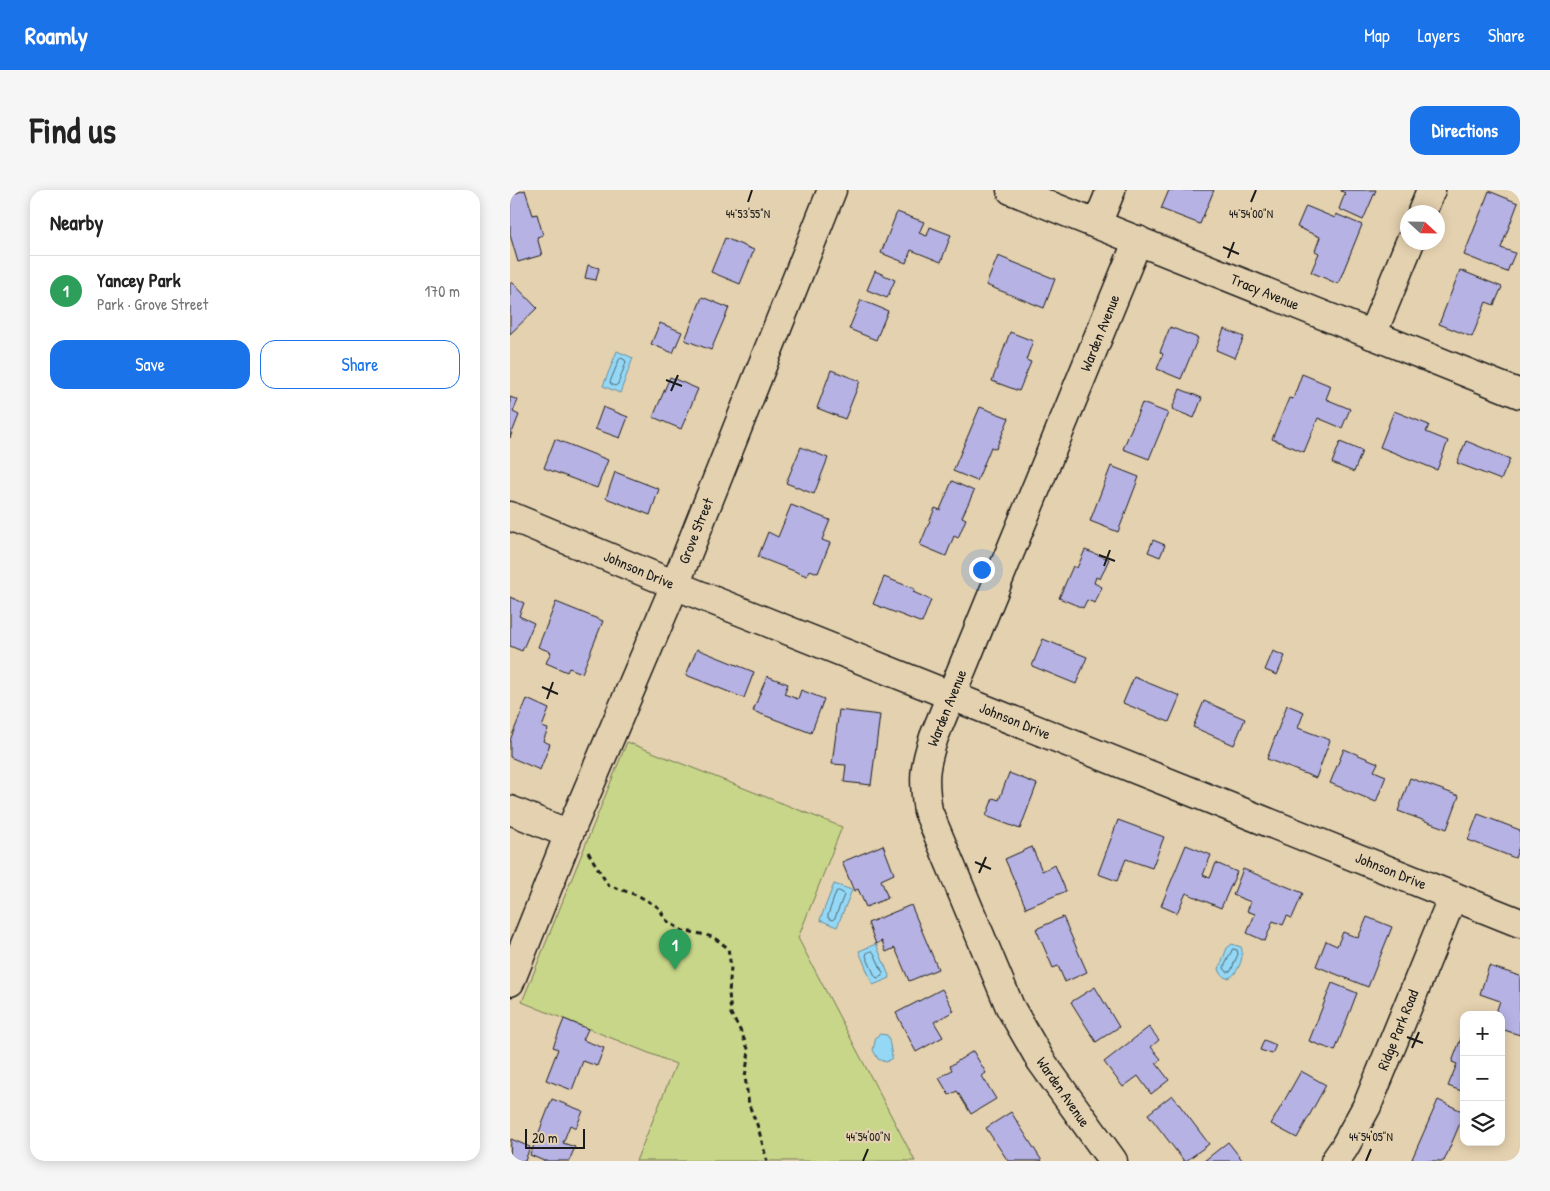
<!DOCTYPE html>
<meta charset="utf-8">
<style>
:root{--surface:#fff;--page:#f6f6f6;--text:#222;--muted:#767676;--line:#e0e0e0;--accent:#1a73e8}
body{margin:0;font-family:"Patrick Hand",sans-serif;background:var(--page);color:var(--text)}
.controls{position:absolute;right:15px;bottom:15px;display:grid;overflow:hidden;border-radius:10px;box-shadow:0 2px 12px #0003}
.controls button{width:45px;height:45px;display:grid;place-items:center;padding:0;border:0;border-bottom:1px solid var(--line);background:var(--surface);color:var(--text);font:25px sans-serif}
.compass{position:absolute;left:890px;top:15px;width:45px;height:45px;border-radius:50%;background:var(--surface);box-shadow:0 2px 12px #0003;rotate:112deg}
.scale{position:absolute;left:15px;bottom:12px;width:60px;box-sizing:border-box;padding-left:5px;border:2px solid #1c1c1c;border-top:0;font-size:14px;line-height:18px;white-space:nowrap;color:#1c1c1c;-webkit-text-stroke:4px #e4d1af;paint-order:stroke}
.you{position:absolute;left:471px;top:379px;width:18px;height:18px;margin:-12px;border:4px solid #fff;border-radius:50%;background:#1a73e8;box-shadow:0 0 0 8px #1a73e833}
.badge{display:grid;place-items:center;width:32px;height:32px;border-radius:50%;background:var(--accent);color:#fff;font-size:16px;font-weight:700}
.pin{position:absolute;translate:-50% -41px;filter:drop-shadow(0 1px 2px #0008)}
.pin::after{content:'';position:absolute;top:26px;width:18px;height:15px;background:inherit;clip-path:polygon(0 0,100% 0,50% 100%)}
.list{margin:0;padding:0;list-style:none}
h2{display:flex;justify-content:space-between;align-items:center;height:65px;margin:0;padding:0 20px;font-size:21px}
h2 small{font-size:16px;font-weight:400;color:var(--muted)}
.list li{display:grid;grid-template-columns:32px 1fr auto;gap:15px;align-items:center;box-sizing:border-box;height:70px;padding:0 20px;border-top:1px solid var(--line)}
.list b{display:block;font-size:19px;white-space:nowrap}
.list p{margin:0;font-size:16px;white-space:nowrap;color:var(--muted)}
.list em{font-size:16px;font-style:normal;color:var(--muted)}
.actions{display:flex;gap:10px;padding:15px 20px}
.actions a{flex:1;padding:11px 0;border:1px solid var(--accent);border-radius:15px;text-align:center;font-size:18px;color:var(--accent)}
.actions .main{background:var(--accent);color:#fff}
.icon{flex:none;width:28px;height:28px;fill:none;stroke:currentColor;stroke-width:2;stroke-linecap:round;stroke-linejoin:round}
.map{position:relative;flex:none;width:1010px;height:971px;overflow:hidden;border-radius:15px}
header{display:flex;align-items:center;gap:30px;box-sizing:border-box;height:70px;padding:0 25px;background:var(--accent);color:#fff}
header strong{font-size:24px}
nav{display:flex;gap:28px;margin-inline-start:auto;font-size:18px}
.intro{display:flex;align-items:center;justify-content:space-between;box-sizing:border-box;height:120px;padding:0 30px}
h1{margin:0;font-size:35px}
.button{padding:12px 22px;border-radius:15px;background:var(--accent);color:#fff;font-size:18px;font-weight:700}
main{display:flex;gap:30px;padding:0 30px}
aside{flex:1;background:var(--surface);border-radius:15px;box-shadow:0 2px 12px #0003}
.map>svg:first-child{display:block}
</style>
<header>
<strong>Roamly</strong>
<nav><a>Map</a><a>Layers</a><a>Share</a></nav>
</header>
<div class="intro"><h1>Find us</h1><a class="button">Directions</a></div>
<main>
<aside>
<h2>Nearby<small></small></h2>
<ul class="list">
<li><span class="badge" style="background:#2e9e5b">1</span><div><b>Yancey Park</b><p>Park · Grove Street</p></div><em>170 m</em></li>
</ul>
<div class="actions"><a class="main">Save</a><a>Share</a></div>
</aside>
<div class="map">
<svg width="1010" height="971" viewBox="0 0 1010 971">
<rect width="100%" height="100%" fill="#e4d1af"/>
<filter id="ink" filterUnits="userSpaceOnUse"><feTurbulence type="fractalNoise" baseFrequency=".02" numOctaves="2"/><feDisplacementMap in="SourceGraphic" scale="10" xChannelSelector="R" yChannelSelector="G"/><feConvolveMatrix kernelMatrix="1 2 1 2 8 2 1 2 1" color-interpolation-filters="sRGB"/></filter>
<g filter="url(#ink)">
<!-- green -->
<path fill="#c8d689" stroke="#727952" d="M117,552L332,637L288,748L405,971H126L166,874L12,812Z"/>
<!-- water -->
<g fill="#94d8f6" stroke="#648d9f">
<path d="M107,161L123,168L110,203L93,196Z"/>
<path d="M324,694L342,700L327,737L310,730Z"/>
<path d="M366,754L380,788L363,795L349,761Z"/>
<path d="M722,754L731,757C737,770 718,804 709,779L717,758Z"/>
<path d="M370,844L377,845C379,847 382,865 382,868L376,872L368,869L363,860L366,847Z"/>
</g>
<g fill="none" stroke-linecap="round" stroke-linejoin="round">
<!-- shore -->
<g stroke="#4c6773" stroke-width="1">
<path d="M111,168L115,170L116,172L108,194L105,196L101,194L100,192L109,170Z"/>
<path d="M329,701L333,703L334,705L325,728L322,730L318,728V725L326,702Z"/>
<path d="M723,759L727,760L728,764L721,781L717,782L714,778Z"/>
<path d="M362,761L364,763L373,783L372,786L367,788L365,786L356,766L357,763Z"/>
</g>
</g>
<!-- building -->
<g fill="#b6b2e4" stroke="#1c1c1c">
<path d="M15,0L23,25L27,24L33,45L27,47L32,65L8,72L0,45V5Z"/>
<path d="M659,0H704L690,34L651,19Z"/>
<path d="M831,0H866L853,30L829,19L835,3L831,1Z"/>
<path d="M979,1L1008,13L991,58L1005,63L997,82L954,65Z"/>
<path d="M796,16L825,28L826,24L852,35L828,94L801,82L809,63L805,61L810,47L787,37Z"/>
<path d="M387,22L414,32L409,43L417,46L420,37L441,45L431,72L401,60L396,73L371,63Z"/>
<path d="M215,48L244,60L230,94L201,82Z"/>
<path d="M488,66L545,89L534,118L476,95Z"/>
<path d="M78,75L89,78L86,90L75,88Z"/>
<path d="M950,80L992,97L984,115L976,112L962,147L929,134Z"/>
<path d="M365,81L385,90L377,108L357,100Z"/>
<path d="M2,92L27,118L0,144V94Z"/>
<path d="M192,107L219,118L201,160L175,150Z"/>
<path d="M351,110L378,121L366,150L339,139Z"/>
<path d="M150,133L172,142L163,163L141,154Z"/>
<path d="M660,137L688,148L671,189L647,179L653,164L650,162Z"/>
<path d="M714,139L734,147L725,168L706,160Z"/>
<path d="M500,142L523,151L516,170L521,172L509,201L482,191Z"/>
<path d="M321,180L350,191L335,229L307,218Z"/>
<path d="M792,184L821,196L816,209L840,219L832,238L808,228L794,262L762,249L779,208L783,209Z"/>
<path d="M160,187L188,199L171,239L143,227Z"/>
<path d="M670,199L692,208L684,228L662,219Z"/>
<path d="M0,207L8,210L3,222L9,225L0,248Z"/>
<path d="M632,213L658,223L639,269L613,259Z"/>
<path d="M93,217L118,227L110,248L85,239Z"/>
<path d="M470,217L499,228L486,259L481,257L467,291L443,281Z"/>
<path d="M884,221L919,235L916,242L938,251L927,280L870,257Z"/>
<path d="M45,249L98,270L87,298L34,278Z"/>
<path d="M956,251L1000,269L991,290L947,273Z"/>
<path d="M830,252L852,261L844,282L822,273Z"/>
<path d="M291,257L318,268L304,304L276,293Z"/>
<path d="M601,276L629,287L608,342L580,331Z"/>
<path d="M105,282L149,299L140,325L96,308Z"/>
<path d="M442,291L464,301L452,327L456,329L448,348L444,346L436,366L410,355L425,318L430,320Z"/>
<path d="M281,315L320,330L312,350L320,353L308,383L300,380L297,386L248,367L258,342L268,347Z"/>
<path d="M643,350L655,355L650,367L638,362Z"/>
<path d="M575,360L599,369L590,389L586,387L584,393L592,397L585,413L577,410L573,418L549,408L563,376L567,378Z"/>
<path d="M374,387L405,399L403,402L421,410L412,433L363,414Z"/>
<path d="M0,407L14,413L9,426L24,433L12,461L0,456Z"/>
<path d="M46,412L93,431L72,483L59,478L57,482L36,473L41,462L28,457Z"/>
<path d="M533,449L577,467L566,494L522,476Z"/>
<path d="M187,459L244,482L234,508L176,485Z"/>
<path d="M763,461L775,466L767,485L755,480Z"/>
<path d="M257,486L278,494L274,504L288,509L291,500L314,509L301,543L243,521Z"/>
<path d="M624,487L670,506L659,532L613,513Z"/>
<path d="M17,509L39,519L32,537L38,539L33,551L40,554L30,580L0,567V550Z"/>
<path d="M694,511L735,529L724,555L683,537Z"/>
<path d="M777,515L794,522L788,538L820,550L806,588L757,569Z"/>
<path d="M329,520L370,525L361,595L334,592L336,575L322,574Z"/>
<path d="M834,559L868,573L864,581L876,586L866,612L820,593Z"/>
<path d="M499,583L527,594L510,639L476,626L483,608L489,610Z"/>
<path d="M900,588L949,606L937,639L888,621Z"/>
<path d="M968,624L1010,640V654L1005,668L958,650Z"/>
<path d="M608,630L654,647L642,678L616,669L607,691L588,684Z"/>
<path d="M373,655L384,684L371,690L378,708L356,717L348,699L344,701L332,672Z"/>
<path d="M676,655L701,665L693,685L700,688L706,673L727,682L711,718L676,703L667,723L651,716Z"/>
<path d="M522,657L532,681L545,675L556,701L516,718L495,669Z"/>
<path d="M733,679L793,703L782,728L777,726L773,735L763,731L755,751L737,743L745,724L737,721L741,712L723,705Z"/>
<path d="M401,715L428,779L399,791L385,758L376,762L372,751L366,754L358,733Z"/>
<path d="M553,727L577,782L555,792L548,776L543,778L526,739Z"/>
<path d="M857,727L882,737L858,797L806,776L816,751L827,756L833,742L848,748Z"/>
<path d="M979,776L1010,786V845L991,839V825H985L990,811L970,804Z"/>
<path d="M822,793L847,803L825,861L799,851Z"/>
<path d="M585,797L609,837L586,852L561,812Z"/>
<path d="M432,799L444,821L424,832L433,847L406,862L386,823Z"/>
<path d="M54,829L78,839L73,850L94,858L87,876L73,871L62,900L36,890L48,859L43,857Z"/>
<path d="M639,837L649,850L641,857L651,869L646,873L659,890L641,904L628,886L613,897L594,872Z"/>
<path d="M953,843H954V902L938,896L947,874L942,872Z"/>
<path d="M754,850L766,855L762,864L750,860Z"/>
<path d="M463,861L476,883L472,886L486,909L461,924L447,901L439,905L429,888L442,880L440,876Z"/>
<path d="M791,881L816,895L787,948L761,934Z"/>
<path d="M662,905L699,954L676,971H674L638,924Z"/>
<path d="M42,909L73,921L66,938L60,935L53,953L65,957L59,971H34L20,965Z"/>
<path d="M928,910L954,922V924L934,971H908L902,969Z"/>
<path d="M501,922L532,971H498L476,938Z"/>
<path d="M1,949L20,957L15,971L0,970Z"/>
<path d="M718,952L733,971H694Z"/>
</g>
<g fill="none" stroke-linecap="round" stroke-linejoin="round">
<defs>
<g id="minor">
<path d="M501,0L1010,204"/>
<path d="M912,22L921,0"/>
<path d="M587,34L601,0"/>
<path d="M862,145L900,52"/>
<path d="M0,326L182,402L1010,733"/>
<path d="M0,620L59,644"/>
<path d="M0,792L59,644L165,395L322,0"/>
<path d="M603,971L531,871L500,817L418,621C413,589 414,577 424,547L628,50"/>
<path d="M825,971L834,958L857,916L943,706"/>
</g>
</defs>
<!-- minor casing -->
<use href="#minor" stroke="#1c1c1c" stroke-width="31"/>
<!-- path -->
<path stroke="#1c1c1c" stroke-width="3" stroke-dasharray="5 4" stroke-linecap="butt" d="M78,662L98,695L129,706L148,717L157,731L173,741L187,743L203,747L218,758L221,777L219,803L221,824L231,842L239,861L235,887L239,915L248,937L257,971"/>
<!-- minor -->
<use href="#minor" stroke="#e4d1af" stroke-width="28"/>
</g>
</g>
<!-- ticks -->
<path fill="none" stroke="#1c1c1c" stroke-width="2" d="M238,12L242,0M741,12L746,0M713,57L729,64M718,68L724,52M156,190L172,196M161,201L168,185M589,365L605,371M594,376L600,360M32,497L48,504M37,509L43,492M465,672L481,679M469,683L476,667M897,847L913,853M902,858L909,842M353,971L358,959M856,971L861,959"/>
<g text-anchor="middle" stroke-width="4.5" stroke-linejoin="round" paint-order="stroke">
<!-- street labels -->
<g font-size="15" fill="#1c1c1c" stroke="#e4d1af">
<text transform="translate(755 102) rotate(22)" y="5">Tracy Avenue</text>
<text transform="translate(590 143) rotate(-68)" y="5">Warden Avenue</text>
<text transform="translate(186 341) rotate(-68)" y="5">Grove Street</text>
<text transform="translate(129 380) rotate(23)" y="5">Johnson Drive</text>
<text transform="translate(437 518) rotate(-68)" y="5">Warden Avenue</text>
<text transform="translate(505 531) rotate(22)" y="5">Johnson Drive</text>
<text transform="translate(881 681) rotate(22)" y="5">Johnson Drive</text>
<text transform="translate(888 840) rotate(-68)" y="5">Ridge Park Road</text>
<text transform="translate(553 902) rotate(55)" y="5">Warden Avenue</text>
</g>
</g>
<g font-size="12" text-anchor="middle" fill="#1c1c1c" stroke="#e4d1af" stroke-width="4.5" stroke-linejoin="round" paint-order="stroke">
<text x="238" y="28">44°53'55"N</text>
<text x="741" y="28">44°54'00"N</text>
<text x="358" y="951">44°54'00"N</text>
<text x="861" y="951">44°54'05"N</text>
</g>
</svg>
<div class="controls">
<button>+</button>
<button>−</button>
<button><svg class="icon" aria-label="layers" viewBox="0 0 24 24"><path d="M12 4l9 5-9 5-9-5zM3 14l9 5 9-5"/></svg></button>
</div>
<svg class="compass" viewBox="-18 -18 36 36"><path d="M0-13l5 13h-10z" fill="#e53935"/><path d="M0 13l5-13h-10z" fill="#767676"/></svg>
<div class="scale">20 m</div>
<div class="you"></div>
<div class="pin badge" style="left:165px;top:780px;background:#2e9e5b">1</div>
</div>
</main>
